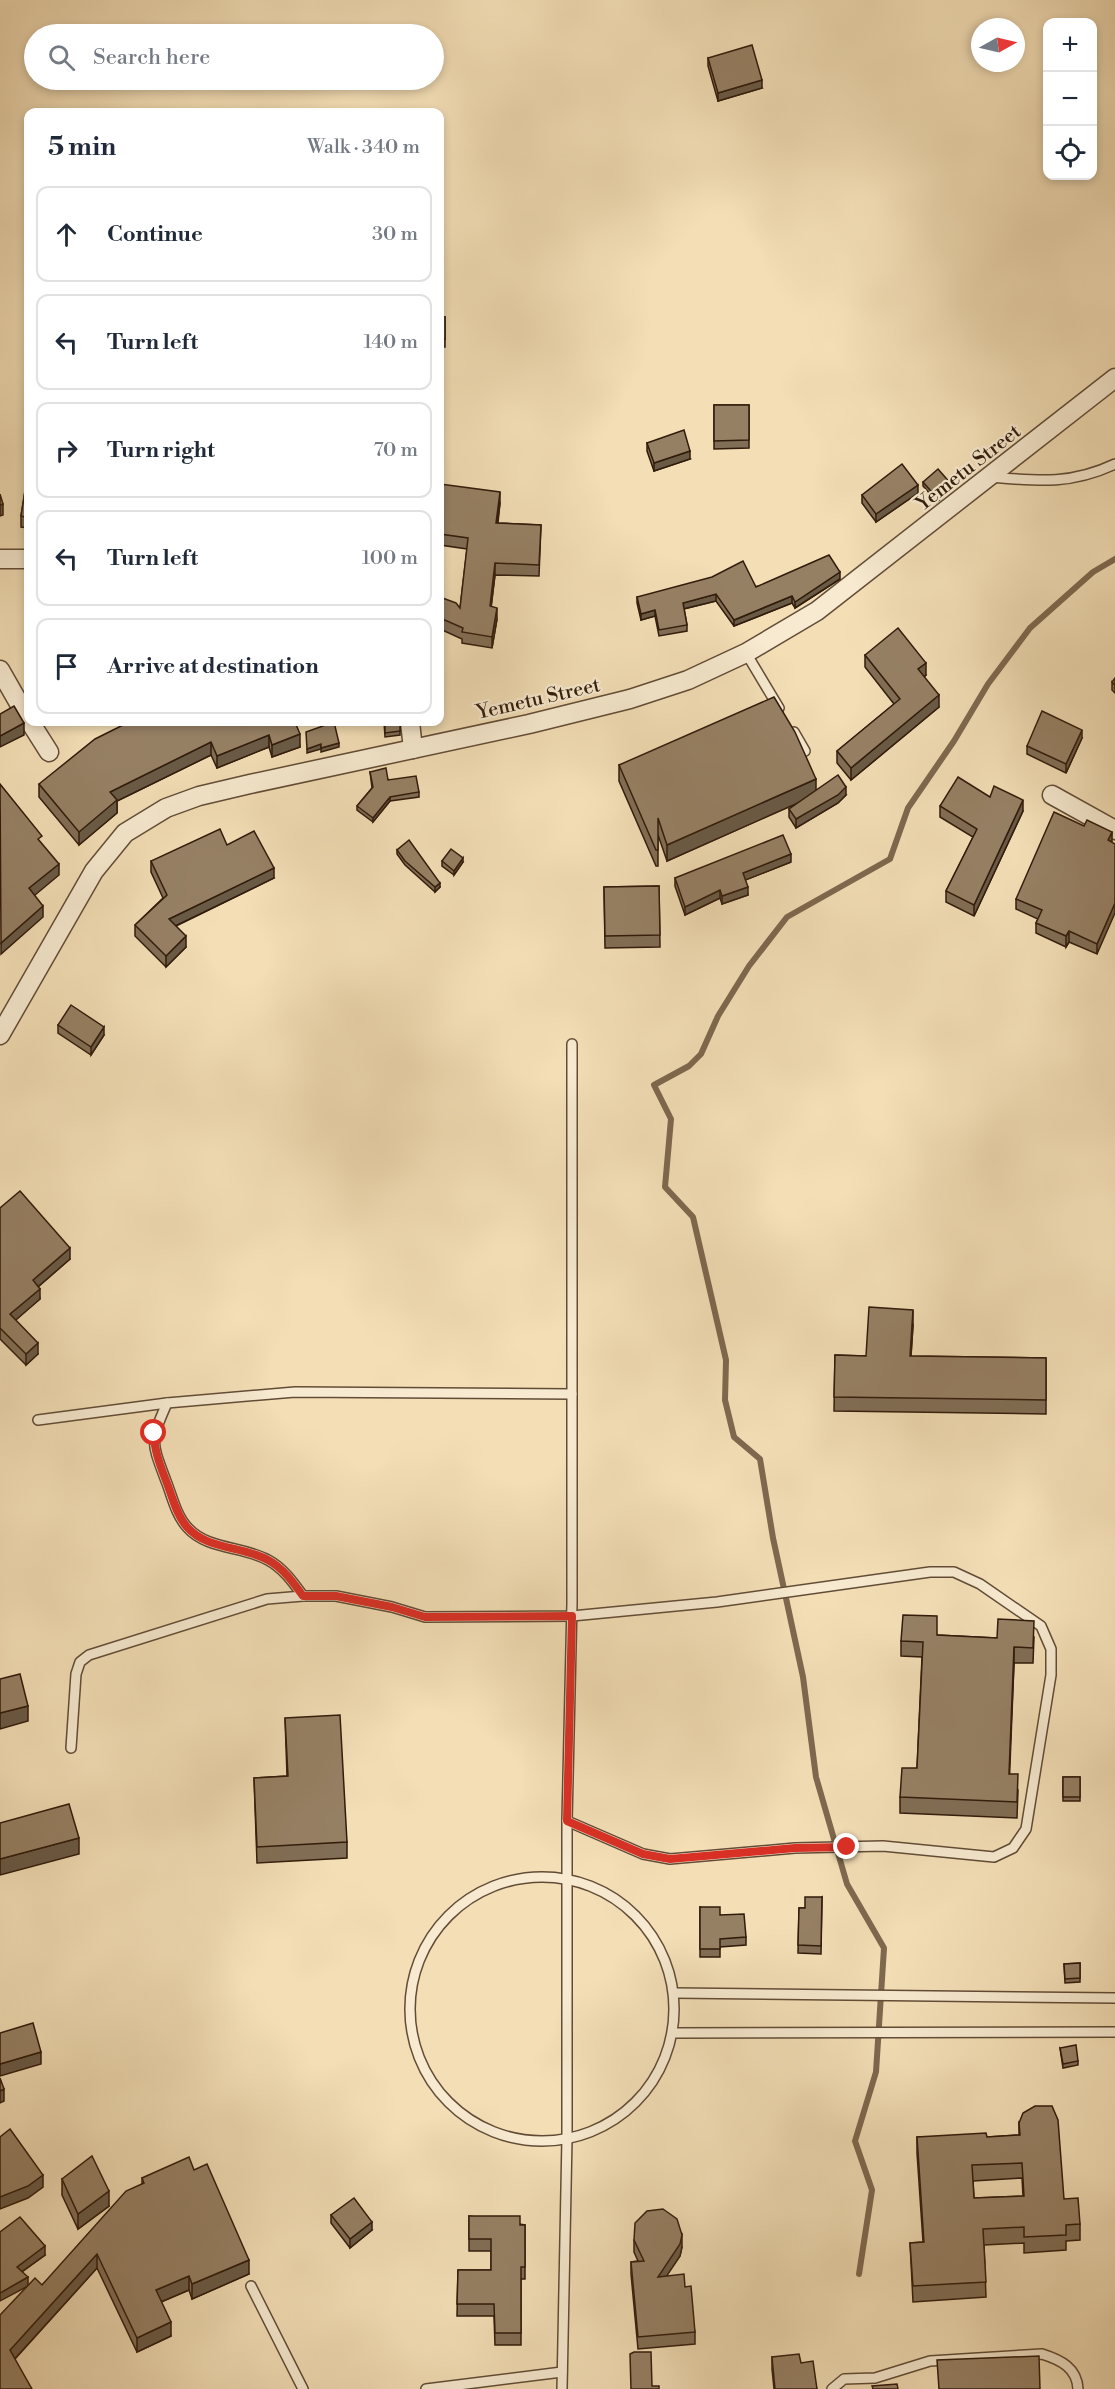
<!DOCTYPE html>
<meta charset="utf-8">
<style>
:root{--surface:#fff;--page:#f6f6f7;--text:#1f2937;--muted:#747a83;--line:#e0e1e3}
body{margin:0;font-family:"Libre Bodoni",serif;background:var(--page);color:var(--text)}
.controls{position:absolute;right:18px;top:18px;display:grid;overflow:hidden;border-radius:12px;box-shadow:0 3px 9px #0003}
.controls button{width:54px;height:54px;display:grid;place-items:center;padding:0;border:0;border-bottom:2px solid var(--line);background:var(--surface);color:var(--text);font:30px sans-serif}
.compass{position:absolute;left:971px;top:18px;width:54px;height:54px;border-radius:50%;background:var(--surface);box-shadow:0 3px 9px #0003;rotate:82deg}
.stop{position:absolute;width:18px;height:18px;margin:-14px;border:4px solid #d93025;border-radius:50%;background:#fff}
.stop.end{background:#d93025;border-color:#fff;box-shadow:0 2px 6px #0008}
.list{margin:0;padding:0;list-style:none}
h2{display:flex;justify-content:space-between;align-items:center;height:78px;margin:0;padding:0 24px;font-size:26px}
h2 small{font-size:20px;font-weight:400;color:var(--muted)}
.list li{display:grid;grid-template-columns:39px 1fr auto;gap:18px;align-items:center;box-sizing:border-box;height:96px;margin:0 12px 12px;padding:0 12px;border:2px solid var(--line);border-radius:12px}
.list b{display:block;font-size:22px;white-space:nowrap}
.list em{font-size:20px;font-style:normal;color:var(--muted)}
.icon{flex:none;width:33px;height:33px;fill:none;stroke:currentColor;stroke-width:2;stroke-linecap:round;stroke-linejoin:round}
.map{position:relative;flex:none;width:1115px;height:2389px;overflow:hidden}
.search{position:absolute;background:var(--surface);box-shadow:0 3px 9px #0003;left:24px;top:24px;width:420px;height:66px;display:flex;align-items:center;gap:15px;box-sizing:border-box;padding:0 21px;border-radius:33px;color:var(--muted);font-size:22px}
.panel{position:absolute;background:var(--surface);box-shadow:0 3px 9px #0003;left:24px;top:108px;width:420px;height:618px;border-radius:12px}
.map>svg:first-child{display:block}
</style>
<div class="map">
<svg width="1115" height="2389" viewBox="0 0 1115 2389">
<rect width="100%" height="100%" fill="#f3deb6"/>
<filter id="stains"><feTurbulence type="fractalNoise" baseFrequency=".00333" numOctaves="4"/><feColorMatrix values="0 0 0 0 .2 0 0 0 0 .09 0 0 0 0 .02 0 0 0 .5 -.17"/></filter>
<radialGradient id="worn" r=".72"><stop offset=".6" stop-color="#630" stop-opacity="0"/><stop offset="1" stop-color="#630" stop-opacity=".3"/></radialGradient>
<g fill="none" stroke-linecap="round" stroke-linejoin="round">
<!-- stream -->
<path stroke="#7e684f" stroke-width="6" d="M859,2274L872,2190L855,2141L876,2072L884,1948L847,1884L816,1777L803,1677L773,1538L760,1459L734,1437L725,1400L726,1360L693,1217L665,1187L671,1119L654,1085L689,1066L701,1054L718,1016L749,966L787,917L890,859L908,808L954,741L988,684L1030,628L1093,572L1115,559"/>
<defs>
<g id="lane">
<path d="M991,477C1037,481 1071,485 1115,464"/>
<path d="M746,653L779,708"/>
<path d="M794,732L805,751"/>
<path d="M167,1403C150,1442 151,1441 166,1481C172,1496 176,1515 187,1527C207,1550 243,1546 268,1560C283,1568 293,1582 303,1596"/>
<path d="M38,1420L167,1403L295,1392L572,1394"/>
<path d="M71,1748L76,1674L80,1662L89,1655L267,1599L303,1596H336L392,1607L425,1617L572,1616L717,1602L930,1572H954L980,1584L1041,1626L1051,1649V1675L1026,1829L1013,1848L994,1857L883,1846L795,1848L670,1859L643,1854L567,1821"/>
<circle cx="542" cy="2009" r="132"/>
<path d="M674,1993L1115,1998"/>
<path d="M674,2033L1115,2032"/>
<path d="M251,2286L303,2389"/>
<path d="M426,2389L562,2372"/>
<path d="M562,2389L567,2138V1821L572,1603V1044"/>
<path d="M832,2389L844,2379L875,2378L930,2361L1042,2354C1061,2360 1077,2368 1078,2389"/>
</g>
<g id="street">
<path d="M0,559H28"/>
<path d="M0,670L28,719"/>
<path d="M30,722L49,752"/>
<path d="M410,722L413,749"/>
<path d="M1052,795L1115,830"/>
<path d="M0,1035L94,871L125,833L166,808L199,796L250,784L529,724L630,699L688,680L746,653L817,611L1115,378"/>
</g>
</defs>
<!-- lane casing -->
<use href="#lane" stroke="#624c36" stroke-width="12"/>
<!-- street casing -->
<use href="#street" stroke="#624c36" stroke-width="21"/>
<!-- lane -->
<use href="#lane" stroke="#f7ead0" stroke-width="9"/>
<!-- street -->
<use href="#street" stroke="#f7ead0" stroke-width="18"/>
</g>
<!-- wall -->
<g fill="#816e56" stroke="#311b0b" stroke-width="1.5" fill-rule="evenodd">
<path d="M708,58L762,88L718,101L708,66Z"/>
<rect x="440" y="317" width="5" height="30"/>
<path d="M714,405H749V448L714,449Z"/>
<path d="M647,443L690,459L654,471L647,451Z"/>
<path d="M28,472V528L21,527V516Z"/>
<path d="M923,482L952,489L937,502L923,486Z"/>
<path d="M440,484L500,503L498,523L541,525L539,576L495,575L491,607L497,619L492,648L462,643V639L440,629V597L460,608L467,549L440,545Z"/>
<path d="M918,493L876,522L862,503V495Z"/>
<path d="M840,579L795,608L792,603L734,626L716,601L684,609L687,625V631L659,636L655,616L641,620L637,603V597Z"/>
<path d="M865,655L926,675L924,677L939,707L851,780L837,763V751L894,704L865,667Z"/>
<path d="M1112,682L1115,685V693L1112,690Z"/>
<path d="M295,722L300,747L272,757L269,747L217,768L211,755L117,801V813L79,845L39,797V784Z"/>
<path d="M384,722H400V735L385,737Z"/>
<path d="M1082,738L1066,773L1027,754V746Z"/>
<path d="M619,765L816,791L846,795L838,803L796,828L789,817V809L799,802L667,861L658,835V866H656L619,781Z"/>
<path d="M370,772L419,792V797L390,801L373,822L357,810V806L372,788Z"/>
<path d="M990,797L1023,811L974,916L946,902V891L973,837L940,817V806Z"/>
<path d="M1084,826L1112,832L1097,954L1069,942L1066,947L1036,933V923L1038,919L1016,909V899Z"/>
<path d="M227,845L274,878L176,926L186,947L166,967L135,936V925L163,898L151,872V861Z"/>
<path d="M397,850L440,887L435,892L405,865L397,854Z"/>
<path d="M442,861L463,862L454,875L442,866Z"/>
<path d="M791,862L745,880L748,895L722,904L720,898L685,915L675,886V878Z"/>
<path d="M659,886L660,947L605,948L604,887Z"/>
<path d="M58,1025L104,1035L91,1055L58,1033Z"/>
<path d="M0,1208L70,1259L38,1287L40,1299L15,1320L38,1354L26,1365L0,1339Z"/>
<path d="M913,1325L911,1356L1046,1358V1414L834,1411L835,1355L866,1356Z"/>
<path d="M937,1635L997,1638L1034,1637L1033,1663H1014L1009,1774L1018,1790L1017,1818L900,1813V1797L917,1768L922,1657L901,1656V1641Z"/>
<path d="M285,1718L347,1842V1858L257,1863L254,1778L287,1776Z"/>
<rect x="1063" y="1777" width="17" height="24"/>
<path d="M822,1897L821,1954L798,1953L799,1908H805Z"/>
<path d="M700,1907L720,1915L746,1937V1945L720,1947V1957H700Z"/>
<path d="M1080,1963V1982L1065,1983L1064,1964Z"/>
<path d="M1060,2048L1078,2061V2065L1063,2068Z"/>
<path d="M1019,2123L1064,2199L1080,2224V2240L1066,2241V2250L1024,2253V2243L984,2245L986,2297L913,2302L910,2243L923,2242L917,2153V2137H987L1019,2135ZM1022,2178L1023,2196L974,2198L973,2181Z"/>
<path d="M194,2170L249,2274L192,2299L189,2290L161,2302L171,2336L137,2352L97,2268L15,2359L0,2389L27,2286L0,2232L45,2255L22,2272L28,2285H42L142,2184V2178Z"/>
<path d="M62,2179L109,2206L78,2229L62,2195Z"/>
<path d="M331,2215L372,2230L350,2248L331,2223Z"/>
<path d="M469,2216L525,2225V2279H521V2345H495L494,2316H457L458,2270H491V2251H469Z"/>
<path d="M634,2240L682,2247L680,2256L666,2276L685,2287L695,2332V2344L638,2349L631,2274V2262L638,2261L634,2252Z"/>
<path d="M772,2357L801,2363L817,2389H774L772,2369Z"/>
</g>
<!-- shaded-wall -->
<g fill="#695a46" stroke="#311b0b" stroke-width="1.5">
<path d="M762,80V88L718,101V93Z"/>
<path d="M690,451V459L654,471V463Z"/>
<path d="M918,485V493L876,522V514Z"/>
<path d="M952,485V489L937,502V498Z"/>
<path d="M500,492V503L496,534V523Z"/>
<path d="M3,504V515L0,516V505Z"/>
<path d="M495,563V575L490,617V606Z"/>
<path d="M840,572V579L795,608V602Z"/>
<path d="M716,594V601L683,609V603Z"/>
<path d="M792,596V603L734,626V620Z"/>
<path d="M497,608V619L492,648V637Z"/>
<path d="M655,610V616L641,620V614Z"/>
<path d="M926,663V675L918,681V669Z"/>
<path d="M939,695V707L851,780V768Z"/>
<path d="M24,723V735L0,747V736Z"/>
<path d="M1082,730V738L1066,773V764Z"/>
<path d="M300,734V747L272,757V745Z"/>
<path d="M269,735V747L217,768V756Z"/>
<path d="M211,742V755L117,801V813L79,845V832L110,792Z"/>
<path d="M339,743V747L321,752V748Z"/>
<path d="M321,744V749L307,753V749Z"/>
<path d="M816,779V795L667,861V845Z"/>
<path d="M846,787V795L838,803L796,828V819Z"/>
<path d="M390,797V801L373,822V818Z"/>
<path d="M1023,800V811L974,916V905Z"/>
<path d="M1112,832V842L1108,840Z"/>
<path d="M791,854V862L743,881V873Z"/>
<path d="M463,858V862L454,875V871Z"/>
<path d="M59,864V875L29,900V888Z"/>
<path d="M274,868V878L169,929V919Z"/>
<path d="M440,883V887L435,892V887Z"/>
<path d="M748,887V895L722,904V896Z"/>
<path d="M720,890V898L685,915V907Z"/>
<path d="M1115,903V913L1097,954V944Z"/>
<path d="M43,906V917L1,954V943Z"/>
<path d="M1069,931V942L1066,947V936Z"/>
<path d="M186,936V947L166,967V956Z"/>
<path d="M104,1027V1035L91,1055V1047Z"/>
<path d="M70,1248V1259L33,1291V1280Z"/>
<path d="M40,1289V1299L10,1325V1314Z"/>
<path d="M913,1310V1325L910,1371V1356Z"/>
<path d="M38,1343V1354L26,1365V1354Z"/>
<path d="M1014,1647V1663L1009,1790V1774Z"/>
<path d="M28,1706V1721L0,1729V1713Z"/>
<path d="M79,1838V1854L0,1875V1859Z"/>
<path d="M41,2052V2064L0,2076V2064Z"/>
<path d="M4,2089V2101L0,2103V2091Z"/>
<path d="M43,2175V2187L28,2198L0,2209V2197Z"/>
<path d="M109,2191V2206L78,2229V2214Z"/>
<path d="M372,2222V2230L350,2248V2239Z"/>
<path d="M682,2235V2247L680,2256L658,2289V2277Z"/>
<path d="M45,2246V2255L17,2275V2267Z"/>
<path d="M97,2254V2268L10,2364V2350Z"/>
<path d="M249,2260V2274L192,2299V2284Z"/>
<path d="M189,2276V2290L156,2304V2290Z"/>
<path d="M28,2277V2286L0,2301V2293Z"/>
<path d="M171,2322V2336L137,2352V2338Z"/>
</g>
<!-- building -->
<g fill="#968064" stroke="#311b0b" stroke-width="1.5" fill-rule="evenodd">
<path d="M752,45L762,80L718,93L708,58Z"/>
<rect x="440" y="317" width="5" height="22"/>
<path d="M714,405H749V440L714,441Z"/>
<path d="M684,430L690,451L654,463L647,443Z"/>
<path d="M902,464L918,485L876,514L862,495Z"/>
<path d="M938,469L952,485L937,498L923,482Z"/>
<path d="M28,472V518L21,516Z"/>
<path d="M440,484L500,492L496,523L541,525L539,565L495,563L490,606L497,608L492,637L462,632L463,628L440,618V597L456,603L460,608L468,538L440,534Z"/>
<path d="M0,494L3,504L0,505Z"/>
<path d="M829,555L840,572L795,602L792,596L734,620L716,594L683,603L687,625L659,630L655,610L641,614L637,597L712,577L743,561L756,587Z"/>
<path d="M898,628L926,663L918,669L939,695L851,768L837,751L900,699L865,655Z"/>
<path d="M1115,678V685L1112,682Z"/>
<path d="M774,697L795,732L816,779L667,845L658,818V850H656L619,765Z"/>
<path d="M14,706L24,723L0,736V714Z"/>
<path d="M1042,711L1082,730L1066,764L1027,746Z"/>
<path d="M129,722H295L300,734L272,745L269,735L217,756L211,742L110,792L117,800L79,832L39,784L95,739Z"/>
<path d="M334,722L339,743L321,748V744L307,749L306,732Z"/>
<path d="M385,722H400V731L385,733Z"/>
<path d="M386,768L388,780L416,776L419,792L390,797L373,818L357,806L373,787L370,772Z"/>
<path d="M838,775L846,787L838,795L796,819L789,809Z"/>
<path d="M958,777L990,797L994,786L1023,800L974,905L946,891L977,829L940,806Z"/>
<path d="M0,784L42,836L38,839L59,864L29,888L43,906L1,943Z"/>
<path d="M1054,812L1084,826L1087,820L1112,832L1108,840L1115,844V903L1097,944L1069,931L1066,936L1036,923L1042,910L1016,899Z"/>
<path d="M220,829L227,845L254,831L274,868L169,919L186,936L166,956L135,925L167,895L151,861Z"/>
<path d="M783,835L791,854L743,873L748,887L722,896L720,890L685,907L675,878Z"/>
<path d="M409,840L440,883L435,887L405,861L397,850Z"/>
<path d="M451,849L463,858L454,871L442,861Z"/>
<path d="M659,886L660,935L605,936L604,887Z"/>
<path d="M71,1005L104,1027L91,1047L58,1025Z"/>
<path d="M20,1191L70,1248L33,1280L40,1289L10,1314L38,1343L26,1354L0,1328V1208Z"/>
<path d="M869,1307L913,1310L910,1356L1046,1358V1400L834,1397L835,1355L866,1356Z"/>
<path d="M903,1615L937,1616V1635L997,1638L998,1619L1034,1621L1033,1648L1014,1647L1009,1774H1018L1017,1802L900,1797L902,1768H917L923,1642L901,1641Z"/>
<path d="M20,1674L28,1706L0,1713V1679Z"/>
<path d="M340,1715L347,1842L257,1847L254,1778L288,1776L285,1718Z"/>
<rect x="1063" y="1777" width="17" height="20"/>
<path d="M69,1804L79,1838L0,1859V1823Z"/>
<path d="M805,1897H822L821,1946L798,1945L799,1908H805Z"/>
<path d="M700,1907H720V1915L744,1914L746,1937L720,1939V1949H700Z"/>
<path d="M1080,1963V1978L1065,1979L1064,1964Z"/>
<path d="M33,2023L41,2052L0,2064V2033Z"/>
<path d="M1076,2045L1078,2061L1063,2064L1060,2048Z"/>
<path d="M0,2078L4,2089L0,2091Z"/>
<path d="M1035,2106H1052L1058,2120L1064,2199L1078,2198L1080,2224L1066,2225V2235L1024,2237V2227L983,2229L986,2282L913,2286L910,2243L924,2242L917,2137L986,2133L987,2137L1020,2135L1019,2123L1023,2113ZM1022,2163L1024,2196L974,2198L972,2165Z"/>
<path d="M10,2129L43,2175L28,2186L0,2197V2137Z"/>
<path d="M92,2156L109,2191L78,2214L62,2179Z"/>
<path d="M189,2157L194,2170L207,2164L249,2260L192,2284L189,2276L156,2290L171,2322L137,2338L97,2254L10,2350L32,2389H0V2315L35,2278L42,2285L126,2191L144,2183L142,2178Z"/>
<path d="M354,2198L372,2222L350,2239L331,2215Z"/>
<path d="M663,2209L677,2219L682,2235L680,2244L658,2277L684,2274L685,2287L691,2286L695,2332L638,2337L631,2262L644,2261L634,2240L635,2223L647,2211Z"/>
<path d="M469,2216H520V2225H525V2267H521V2333H495L494,2304H457L458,2270H491V2239H469Z"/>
<path d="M20,2217L45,2246L17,2267L28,2277L0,2293V2232Z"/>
<path d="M634,2352H651L652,2386H659V2389H631L630,2354Z"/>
<path d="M799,2354L801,2363L813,2361L817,2389H775L772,2357Z"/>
<path d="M1039,2356L1040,2389H939L937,2360Z"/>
<path d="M897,2384L898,2389H873L872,2386Z"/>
</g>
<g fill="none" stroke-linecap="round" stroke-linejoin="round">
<!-- route -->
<path stroke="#d93025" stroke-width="8" d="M154,1433C154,1452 161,1467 168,1486C173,1499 177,1516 187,1527C207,1550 243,1546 268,1560C283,1568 293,1582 303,1596H336L392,1607L425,1617L572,1616L567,1821L643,1854L670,1859L795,1848L847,1847"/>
</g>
<g text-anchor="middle" stroke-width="4.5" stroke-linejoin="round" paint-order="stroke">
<!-- street labels -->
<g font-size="20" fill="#311b0b" stroke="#f7ead0">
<text transform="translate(968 467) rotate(-38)" y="7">Yemetu Street</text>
<text transform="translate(538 698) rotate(-13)" y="7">Yemetu Street</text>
</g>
</g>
<rect width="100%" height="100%" filter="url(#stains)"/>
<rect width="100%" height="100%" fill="url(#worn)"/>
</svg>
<div class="controls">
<button>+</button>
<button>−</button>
<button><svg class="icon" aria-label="locate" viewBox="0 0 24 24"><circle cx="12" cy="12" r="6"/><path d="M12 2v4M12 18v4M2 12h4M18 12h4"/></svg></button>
</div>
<svg class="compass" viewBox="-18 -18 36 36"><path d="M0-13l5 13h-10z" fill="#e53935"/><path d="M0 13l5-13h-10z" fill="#747a83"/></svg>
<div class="stop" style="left:154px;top:1433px"></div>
<div class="stop end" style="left:847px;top:1847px"></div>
<div class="search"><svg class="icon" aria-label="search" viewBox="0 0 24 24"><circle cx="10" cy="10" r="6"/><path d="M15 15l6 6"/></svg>Search here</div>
<section class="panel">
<h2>5 min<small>Walk · 340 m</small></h2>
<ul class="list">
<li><svg class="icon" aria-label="ahead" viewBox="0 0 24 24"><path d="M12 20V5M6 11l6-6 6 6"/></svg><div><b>Continue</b></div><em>30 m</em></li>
<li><svg class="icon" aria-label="left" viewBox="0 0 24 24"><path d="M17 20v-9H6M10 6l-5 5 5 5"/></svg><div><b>Turn left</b></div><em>140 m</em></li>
<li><svg class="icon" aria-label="right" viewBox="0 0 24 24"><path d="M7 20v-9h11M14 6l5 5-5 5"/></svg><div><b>Turn right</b></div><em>70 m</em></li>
<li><svg class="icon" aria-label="left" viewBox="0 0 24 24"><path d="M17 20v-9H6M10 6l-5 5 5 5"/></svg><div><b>Turn left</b></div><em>100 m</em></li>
<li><svg class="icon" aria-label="arrive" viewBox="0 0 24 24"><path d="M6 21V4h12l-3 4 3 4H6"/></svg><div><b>Arrive at destination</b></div></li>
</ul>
</section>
</div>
